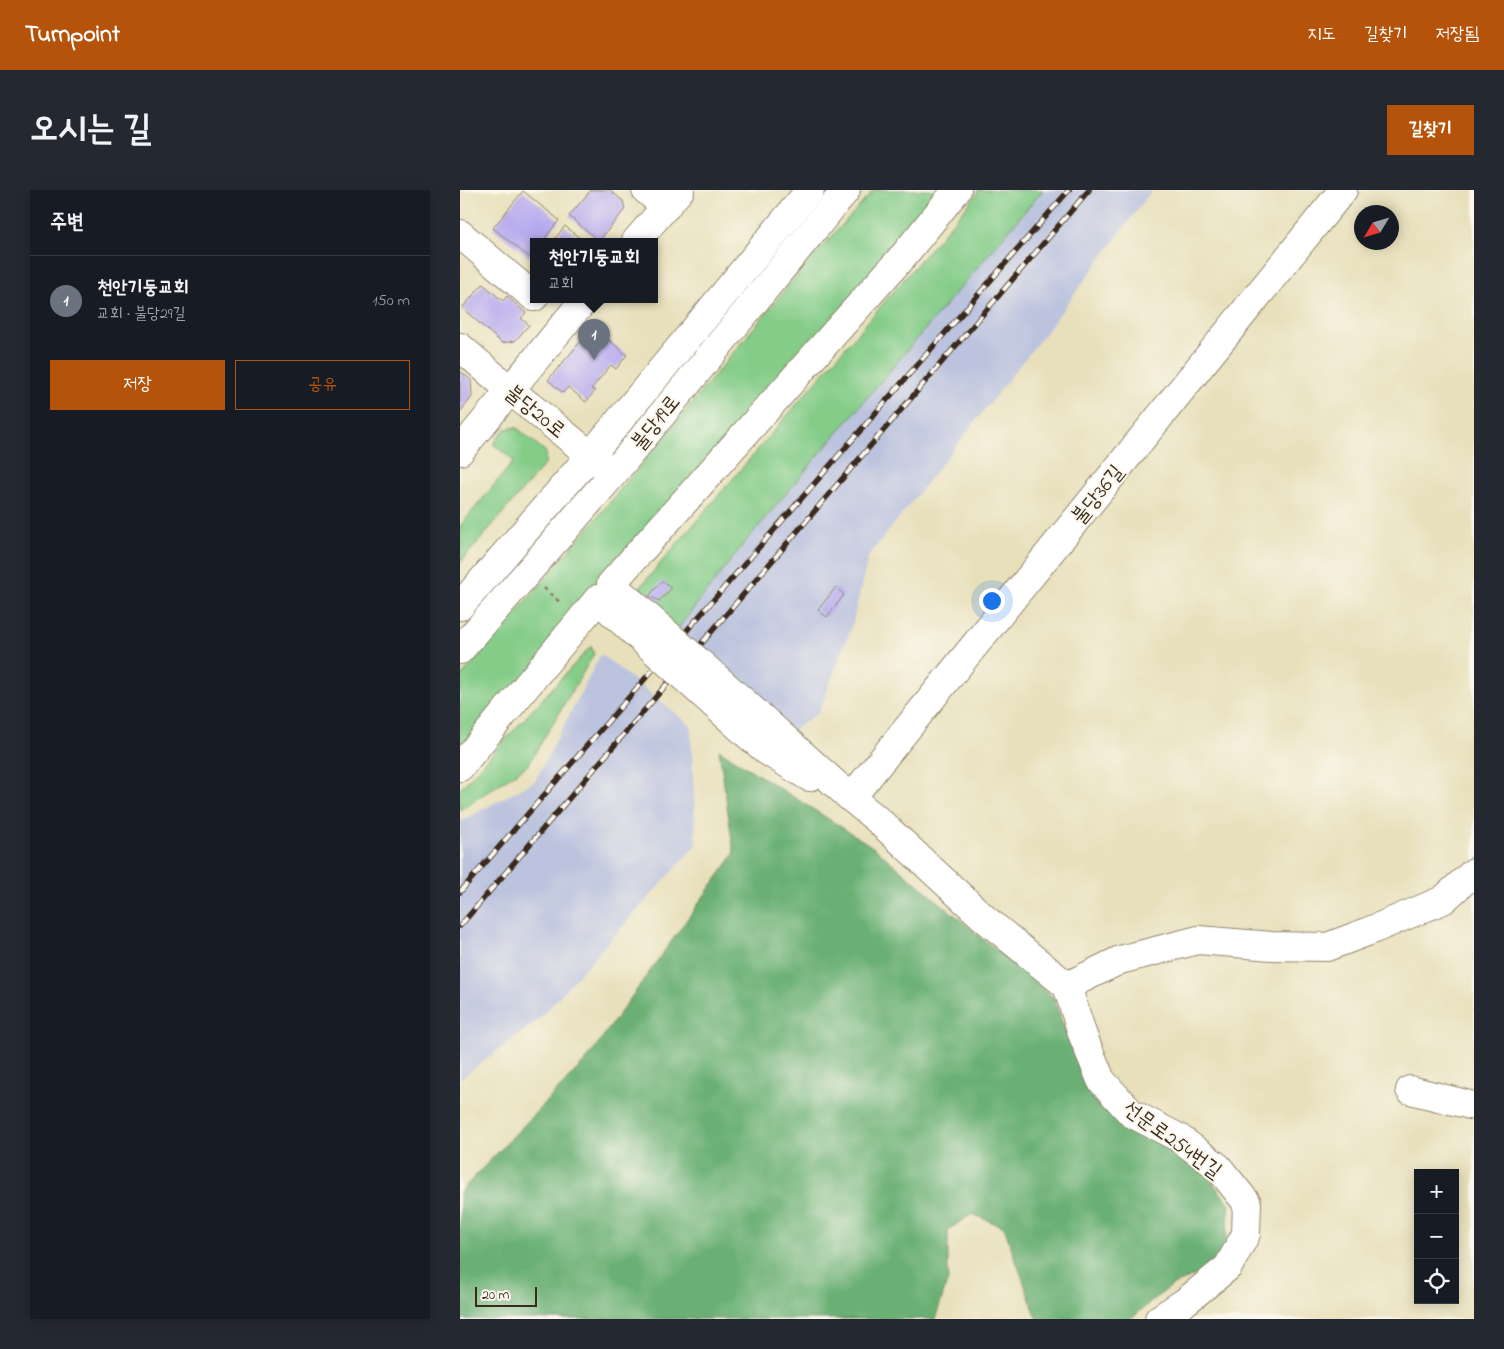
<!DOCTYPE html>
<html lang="ko">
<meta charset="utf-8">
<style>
:root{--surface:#171b24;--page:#242831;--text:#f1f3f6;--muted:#9ea1a6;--line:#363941;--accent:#b45309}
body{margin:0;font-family:"Indie Flower","Poor Story",sans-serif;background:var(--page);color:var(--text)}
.controls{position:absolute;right:15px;bottom:15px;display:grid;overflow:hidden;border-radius:0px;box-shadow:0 2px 12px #0003}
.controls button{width:45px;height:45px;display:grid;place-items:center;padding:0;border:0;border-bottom:1px solid var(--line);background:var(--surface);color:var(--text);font:25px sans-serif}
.compass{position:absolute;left:894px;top:15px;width:45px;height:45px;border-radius:50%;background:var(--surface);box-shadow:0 2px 12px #0003;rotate:232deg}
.scale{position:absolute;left:15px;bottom:12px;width:62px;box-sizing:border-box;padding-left:5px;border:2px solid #3b2a1e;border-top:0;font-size:14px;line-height:18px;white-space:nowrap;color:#3b2a1e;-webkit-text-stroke:4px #fbf7ec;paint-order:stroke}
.you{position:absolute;left:531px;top:410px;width:18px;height:18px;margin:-12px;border:4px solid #fff;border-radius:50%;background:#1a73e8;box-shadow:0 0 0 8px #1a73e833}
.badge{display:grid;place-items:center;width:32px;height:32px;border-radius:50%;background:var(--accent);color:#fff;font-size:16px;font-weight:700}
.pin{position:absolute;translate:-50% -41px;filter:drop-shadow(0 1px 2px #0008)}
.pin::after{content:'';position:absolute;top:26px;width:18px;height:15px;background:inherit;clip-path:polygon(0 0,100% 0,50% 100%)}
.popup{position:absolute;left:70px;top:48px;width:128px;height:65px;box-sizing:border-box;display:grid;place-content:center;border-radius:0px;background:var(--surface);filter:drop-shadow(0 1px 4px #0005);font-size:16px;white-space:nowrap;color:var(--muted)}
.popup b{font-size:19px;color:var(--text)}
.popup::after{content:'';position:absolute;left:50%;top:100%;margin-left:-10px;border:10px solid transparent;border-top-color:var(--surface)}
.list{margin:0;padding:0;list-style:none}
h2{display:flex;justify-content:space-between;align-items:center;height:65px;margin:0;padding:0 20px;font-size:21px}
h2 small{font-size:16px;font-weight:400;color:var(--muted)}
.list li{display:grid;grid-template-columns:32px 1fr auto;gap:15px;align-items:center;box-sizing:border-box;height:90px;padding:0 20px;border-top:1px solid var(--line)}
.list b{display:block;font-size:19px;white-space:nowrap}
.list p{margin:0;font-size:16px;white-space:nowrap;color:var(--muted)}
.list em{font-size:16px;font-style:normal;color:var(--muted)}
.actions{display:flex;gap:10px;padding:15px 20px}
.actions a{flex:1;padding:11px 0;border:1px solid var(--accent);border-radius:0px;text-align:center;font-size:18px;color:var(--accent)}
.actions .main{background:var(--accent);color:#fff}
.icon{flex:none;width:28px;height:28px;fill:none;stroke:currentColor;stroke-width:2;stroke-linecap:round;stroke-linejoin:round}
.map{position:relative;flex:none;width:1014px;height:1129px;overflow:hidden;border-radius:0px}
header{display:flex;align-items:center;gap:30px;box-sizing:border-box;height:70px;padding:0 25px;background:var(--accent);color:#fff}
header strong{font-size:24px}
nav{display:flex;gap:28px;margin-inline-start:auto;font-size:18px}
.intro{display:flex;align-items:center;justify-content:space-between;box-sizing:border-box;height:120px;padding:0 30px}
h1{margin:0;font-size:35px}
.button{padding:12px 22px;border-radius:0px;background:var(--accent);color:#fff;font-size:18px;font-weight:700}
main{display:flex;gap:30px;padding:0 30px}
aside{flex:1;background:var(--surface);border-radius:0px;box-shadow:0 2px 12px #0003}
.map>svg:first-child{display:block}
</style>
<header>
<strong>Turnpoint</strong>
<nav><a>지도</a><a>길찾기</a><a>저장됨</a></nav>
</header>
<div class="intro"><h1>오시는 길</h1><a class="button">길찾기</a></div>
<main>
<aside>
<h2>주변<small></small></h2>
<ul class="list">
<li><span class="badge" style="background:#6b7280">1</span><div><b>천안기둥교회</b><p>교회 · 불당29길</p></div><em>150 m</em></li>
</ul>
<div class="actions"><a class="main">저장</a><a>공유</a></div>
</aside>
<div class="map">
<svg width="1014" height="1129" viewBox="0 0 1014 1129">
<rect width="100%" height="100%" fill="#fbf7ec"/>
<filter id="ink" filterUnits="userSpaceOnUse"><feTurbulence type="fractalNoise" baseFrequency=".02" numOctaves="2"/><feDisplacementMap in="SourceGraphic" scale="10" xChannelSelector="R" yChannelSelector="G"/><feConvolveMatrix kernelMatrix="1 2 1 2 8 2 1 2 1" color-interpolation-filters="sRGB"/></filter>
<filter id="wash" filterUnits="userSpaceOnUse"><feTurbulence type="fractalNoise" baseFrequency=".0096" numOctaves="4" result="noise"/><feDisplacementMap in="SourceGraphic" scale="20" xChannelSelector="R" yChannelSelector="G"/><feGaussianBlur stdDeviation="1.12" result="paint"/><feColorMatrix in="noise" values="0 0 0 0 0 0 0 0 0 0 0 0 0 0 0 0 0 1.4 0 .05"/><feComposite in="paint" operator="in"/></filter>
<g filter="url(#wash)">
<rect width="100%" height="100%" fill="#e8e0bb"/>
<!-- industrial -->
<g fill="#bbc3de">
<path d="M573,0H692L586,142L408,367L392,436L358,523L325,546L187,423Z"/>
<path d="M141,464L231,536L236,655L79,829L0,889V632L75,591Z"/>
</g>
<!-- green -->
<g fill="#84cc88" stroke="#607b53">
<path d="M414,0H491L0,572V488L136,329L344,77Z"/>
<path d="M518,0H583L285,352L216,441L174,404L517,4Z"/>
<path d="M56,237L86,262L85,274L0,373V336L54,271L33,254L45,239Z"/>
<path d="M131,456L134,464L68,575L0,620V599Z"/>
</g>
<!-- forest -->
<path fill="#6bb074" stroke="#536d49" d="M259,560L413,657L593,807L629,906L731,967L770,1014L765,1058L743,1082L711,1096L670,1129H577L544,1037L512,1024L488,1040V1090L475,1129H0V1002L127,869L274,664Z"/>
<g id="blocks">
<!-- building -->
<g fill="#b4a7ee">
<path d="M131,0H150L163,11L165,19L139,51L109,26Z"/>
<path d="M63,1L99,30L83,51H74V62L69,67L33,38Z"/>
<path d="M105,36L123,51H93Z"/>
<path d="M23,94L43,111L47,106L66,123L61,128L69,135L55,151L42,153L2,118Z"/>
<path d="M133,137L167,165L156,179L151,175L131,199L135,201L126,212L108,197L103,203L88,190Z"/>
<path d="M0,181L11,190L12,207L0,222Z"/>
<path d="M203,390L211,399L199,411L189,406Z"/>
<path d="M376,397L384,405L367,427L358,420Z"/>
</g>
</g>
</g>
<g filter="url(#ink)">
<use href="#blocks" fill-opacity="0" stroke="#92856c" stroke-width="1"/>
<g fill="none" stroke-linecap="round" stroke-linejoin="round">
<defs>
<g id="minor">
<path d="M186,0L206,17"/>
<path d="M0,44L74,107"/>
<path d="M176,51L220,0"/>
<path d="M0,157L51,201L145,277"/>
<path d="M0,261L125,109"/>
<path d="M168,409L151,394L444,65L497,0"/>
<path d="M0,416L130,266L350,0"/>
<path d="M0,460L154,283L386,0"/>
<path d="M303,529L391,608L419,631L524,728L607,796L623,846L641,890L671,923L719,948L758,977L787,1013L786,1044L768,1077L725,1112L699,1129"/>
<path d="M288,545L307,561L349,587"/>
<path d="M0,577L138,409L155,425"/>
<path d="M391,608L883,0"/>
<path d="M607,796L660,770L738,750L812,756L867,757L907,742L983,710L1014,682"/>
<path d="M950,900L1014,916"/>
</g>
</defs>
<!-- minor casing -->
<use href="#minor" stroke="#92856c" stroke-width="30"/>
<!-- path -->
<path stroke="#92856c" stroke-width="3" stroke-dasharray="4 4" stroke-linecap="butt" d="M84,398L102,414"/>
<!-- minor -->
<use href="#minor" stroke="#fff" stroke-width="28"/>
<defs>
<g id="rail">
<path d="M0,702L609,0"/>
<path d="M0,736L629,0"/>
</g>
</defs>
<!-- rail casing -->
<use href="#rail" stroke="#3b2a1e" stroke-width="5.5"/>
<!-- rail -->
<use href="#rail" stroke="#fbf7ec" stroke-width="4" stroke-dasharray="11" stroke-linecap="butt"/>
<defs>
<g id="minor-bridge">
<path d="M168,409L303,529"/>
<path d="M155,425L288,545"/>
</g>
</defs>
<!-- minor-bridge casing -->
<use href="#minor-bridge" stroke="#92856c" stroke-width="30" stroke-linecap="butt"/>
<!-- minor-bridge -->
<use href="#minor-bridge" stroke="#fff" stroke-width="28"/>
</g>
</g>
<g text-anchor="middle" stroke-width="4" stroke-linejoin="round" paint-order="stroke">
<!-- street labels -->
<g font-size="21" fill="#3b2a1e" stroke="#fbf7ec">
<text transform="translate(76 221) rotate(39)" y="7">불당20로</text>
<text transform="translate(195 232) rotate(-51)" y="7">불당19로</text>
<text transform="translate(637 304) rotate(-51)" y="7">불당36길</text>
<text transform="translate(713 949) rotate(36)" y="7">선문로254번길</text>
</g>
</g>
</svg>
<div class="controls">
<button>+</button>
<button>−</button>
<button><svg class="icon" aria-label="locate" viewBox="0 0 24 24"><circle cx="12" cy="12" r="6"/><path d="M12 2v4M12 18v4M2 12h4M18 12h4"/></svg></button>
</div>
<svg class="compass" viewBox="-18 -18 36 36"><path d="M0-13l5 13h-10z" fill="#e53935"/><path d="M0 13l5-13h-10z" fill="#9ea1a6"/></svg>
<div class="scale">20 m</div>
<div class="you"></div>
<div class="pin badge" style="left:134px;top:170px;background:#6b7280">1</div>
<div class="popup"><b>천안기둥교회</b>교회</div>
</div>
</main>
